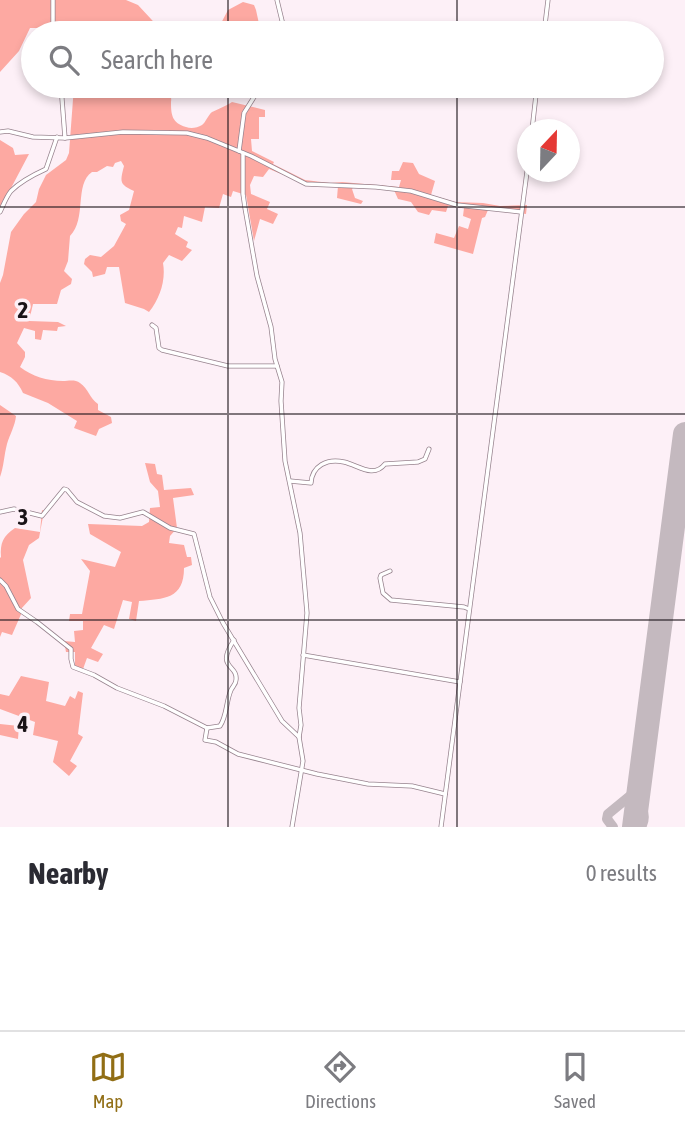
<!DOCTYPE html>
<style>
:root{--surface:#fff;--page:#f7f7f7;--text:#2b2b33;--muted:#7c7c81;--line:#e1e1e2;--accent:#916e15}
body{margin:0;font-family:"Asap Condensed",sans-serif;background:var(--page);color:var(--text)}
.compass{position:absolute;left:517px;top:119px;width:63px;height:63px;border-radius:50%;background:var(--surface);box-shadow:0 4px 10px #0003;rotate:22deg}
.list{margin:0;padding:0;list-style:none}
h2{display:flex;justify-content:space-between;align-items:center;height:91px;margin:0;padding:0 28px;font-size:30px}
h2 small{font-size:23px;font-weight:400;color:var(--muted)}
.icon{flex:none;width:38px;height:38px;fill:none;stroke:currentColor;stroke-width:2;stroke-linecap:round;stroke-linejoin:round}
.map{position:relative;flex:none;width:685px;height:827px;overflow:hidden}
.search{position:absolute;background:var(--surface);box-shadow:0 4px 10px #0003;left:21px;right:21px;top:21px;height:77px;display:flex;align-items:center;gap:18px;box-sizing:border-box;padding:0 24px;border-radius:38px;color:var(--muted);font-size:26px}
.sheet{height:203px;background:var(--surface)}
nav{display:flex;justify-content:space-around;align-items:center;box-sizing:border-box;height:98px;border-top:2px solid var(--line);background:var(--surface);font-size:19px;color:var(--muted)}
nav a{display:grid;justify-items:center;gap:4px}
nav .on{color:var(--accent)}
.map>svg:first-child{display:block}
</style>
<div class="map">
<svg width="685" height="827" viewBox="0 0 685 827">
<rect width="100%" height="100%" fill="#fdf0f7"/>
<!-- green -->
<g fill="#fda9a2">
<path d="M0,0H126L138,5L164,33H58L51,28H30L19,51L0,72Z"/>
<path d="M243,2L254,5L256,10L261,33H209L218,29L228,10Z"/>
<path d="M74,86H170C169,92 172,96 171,102C171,115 172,123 186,127C191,129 197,128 202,125C206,122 208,115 212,112C214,111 228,105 232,102L265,110V117H259V139H251L252,151L274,162L273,164L305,180L330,183L342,182L399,187L401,180H391L392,171H399L403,162L413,163L419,174L435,181L431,195L455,202L483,203L500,206L527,205L526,214L488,210L485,217L482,218L473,254L434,243L436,233L454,238L459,226L468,229L471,219L463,216L464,208L448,206L446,212L432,210L429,215L418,212L411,202L398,199L394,190L354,187L352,189L355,198L363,201L361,204L337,198L338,186L306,184L269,169L263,177L254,176L250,185L251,194L270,202L267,209L278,214L273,224L260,219L254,241L246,195L233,191L231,197L223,194L219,208L205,207L202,222L184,216L182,228L178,227L175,234L188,242L186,247L192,250L182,261L169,255L163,263C166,280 160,298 149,312L144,309L125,303L119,267H107L105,274L93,277L92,272L84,264L85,259L90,255L101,257L114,246L126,224L121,221L120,215L129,210L134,191C119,184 120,182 124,166L121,161L115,163L113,167L107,166L97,172H92C74,184 87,219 70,236L68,261L64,271L72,279L71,284L61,290L57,304H33L29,321L58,322L66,326L58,327L57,331L43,330L41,340L35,339V331L24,328L17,343L25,352V357L20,367C32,376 47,381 63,381C68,381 75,379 80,383C88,388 90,399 98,404V410L111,417L112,423L99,429L96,436L74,428L77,421L48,403L23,393C18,382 12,376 0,372V283L3,275L11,232L24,214L36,202L39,189L46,175L66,160L69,153Z"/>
<path d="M0,140L13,148L15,155L29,154L0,209Z"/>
<path d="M0,405L16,416C15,426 10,434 7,444C4,455 4,466 0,477Z"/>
<path d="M145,463L155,464L157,474L162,475L164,490L191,488L194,495L173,498L177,528L170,536L169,543L184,545L187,557H191L192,565L184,568C184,599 164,599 139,601L136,621L129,619L132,602L123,600L114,629L104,625L91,648L103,654L98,662L87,658L83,669L75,666V652H66L64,641L75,642L74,631L83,630V621H69L70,614H82L90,571L81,559L115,567L121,552L90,534L88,524L142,526L149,522L150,508L160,507L158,491L150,482Z"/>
<path d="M42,510L44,511L39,538L29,545L23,560L31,598L21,609L22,612L12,635L2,632L0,637V558L1,557C0,543 3,536 15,528L40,532Z"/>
<path d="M21,676L49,682L46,701L65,706L70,696L75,699L78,691L83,693L78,734L83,737L70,761L77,766L69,776L53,762L58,741L33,735L35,722L0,709V694L9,696Z"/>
<path d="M0,724L19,726L18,739L0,735Z"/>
</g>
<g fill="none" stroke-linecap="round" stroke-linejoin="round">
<!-- taxiway -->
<g stroke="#c4b9bf" stroke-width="10">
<path d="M677,497L685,506"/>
<path d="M674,520L685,513"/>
<path d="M638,802C644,810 646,818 641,827"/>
<path d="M613,827L607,819L608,814L636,791L640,786"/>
</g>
<!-- runway -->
<path stroke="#c4b9bf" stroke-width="24" d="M634,827L685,434"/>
<defs>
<g id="minor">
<path d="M53,0V33"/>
<path d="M277,0L284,29L283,33"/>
<path d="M544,33L548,0"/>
<path d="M61,86L65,138"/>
<path d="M532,130L537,86"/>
<path d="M0,132L8,131L33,137L65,138L123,132L187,133L207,138L251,156L306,184L376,187L411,191L457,205L521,212"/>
<path d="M239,151L244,113L261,86"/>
<path d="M243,153V194L245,208L257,276L271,327L275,359L282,382L281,401L285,461L300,533L307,613L299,708L301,725L299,737L303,761L292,827"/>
<path d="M0,212C3,206 6,197 11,191C19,183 35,174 46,169L57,137"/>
<path d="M152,325L156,328L159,348L162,350L228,366H277"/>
<path d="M290,481L311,483C312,466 327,458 344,462C358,465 373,479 385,464L418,462L425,459L429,449"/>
<path d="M0,512L14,509L42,516L64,489L67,490L77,502L104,516L120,518L143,512L170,528L194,534L210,597L223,623L282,721L299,737"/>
<path d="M390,571L381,575L380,578L383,593L391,600L464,607L469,609"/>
<path d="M0,580L6,586L18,609L37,622L71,649V659L73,667L94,675L117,688L164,706L207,728L220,726C227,716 226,701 231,690C233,686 236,684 236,680C238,664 215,669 234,640"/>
<path d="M303,655L460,682"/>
<path d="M207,728L205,740L216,742L238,754L317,774L368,784L412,786L445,794"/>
<path d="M441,827L528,164"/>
</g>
</defs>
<!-- minor casing -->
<use href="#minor" stroke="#97838e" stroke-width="5"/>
<!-- minor -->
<use href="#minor" stroke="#fff" stroke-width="3.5"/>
</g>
<!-- grid -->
<path fill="none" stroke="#1a1317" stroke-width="2" stroke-opacity="0.55" d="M228,0V33M457,0V33M228,86V827M457,86V827M0,207H685M0,414H685M0,620H685"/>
<g font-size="23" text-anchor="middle" font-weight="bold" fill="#1a1317" stroke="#fdf0f7" stroke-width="7" stroke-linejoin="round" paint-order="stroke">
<text x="23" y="318">2</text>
<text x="23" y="525">3</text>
<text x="23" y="732">4</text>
</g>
</svg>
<svg class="compass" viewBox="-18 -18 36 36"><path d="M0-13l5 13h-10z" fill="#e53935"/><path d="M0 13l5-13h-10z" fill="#7c7c81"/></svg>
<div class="search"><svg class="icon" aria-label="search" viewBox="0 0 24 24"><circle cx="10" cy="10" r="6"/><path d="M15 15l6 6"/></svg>Search here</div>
</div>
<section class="sheet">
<h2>Nearby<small>0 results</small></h2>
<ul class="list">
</ul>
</section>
<nav>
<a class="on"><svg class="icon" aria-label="map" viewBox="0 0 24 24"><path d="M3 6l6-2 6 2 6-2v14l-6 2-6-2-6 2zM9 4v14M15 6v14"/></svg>Map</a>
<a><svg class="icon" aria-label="directions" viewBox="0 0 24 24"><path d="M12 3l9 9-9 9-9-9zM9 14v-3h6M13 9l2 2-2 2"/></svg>Directions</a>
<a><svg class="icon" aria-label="saved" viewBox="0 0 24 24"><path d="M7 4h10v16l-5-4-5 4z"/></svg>Saved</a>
</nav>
